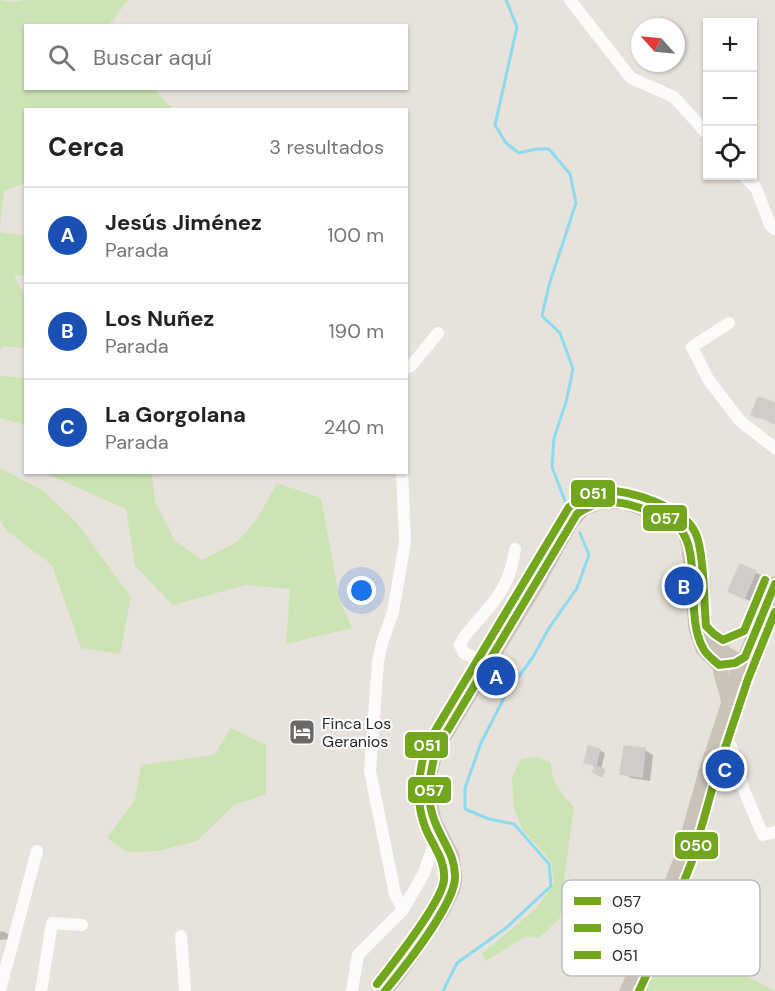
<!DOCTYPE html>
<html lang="es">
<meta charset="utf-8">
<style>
:root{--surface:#fff;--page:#f2f2f2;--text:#222;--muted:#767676;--line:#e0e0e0;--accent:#6b6967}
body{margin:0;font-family:"DM Sans",sans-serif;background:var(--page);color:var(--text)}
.controls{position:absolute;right:18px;top:18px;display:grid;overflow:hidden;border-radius:0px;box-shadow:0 2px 4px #0004}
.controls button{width:54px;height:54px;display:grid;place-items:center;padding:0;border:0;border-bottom:2px solid var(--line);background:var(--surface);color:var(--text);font:30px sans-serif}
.compass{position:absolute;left:631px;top:18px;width:54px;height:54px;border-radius:50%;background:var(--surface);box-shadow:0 2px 4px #0004;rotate:297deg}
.you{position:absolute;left:362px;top:591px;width:21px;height:21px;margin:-15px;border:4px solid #fff;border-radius:50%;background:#1a73e8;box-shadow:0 0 0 9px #1a73e833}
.badge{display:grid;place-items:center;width:39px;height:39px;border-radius:50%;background:var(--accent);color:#fff;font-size:20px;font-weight:700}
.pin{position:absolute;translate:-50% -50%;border:3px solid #fff;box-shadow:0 2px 6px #0006}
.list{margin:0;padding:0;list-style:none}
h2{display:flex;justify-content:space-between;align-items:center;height:78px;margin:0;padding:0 24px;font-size:26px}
h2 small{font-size:20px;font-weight:400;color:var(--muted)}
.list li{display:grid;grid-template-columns:39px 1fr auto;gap:18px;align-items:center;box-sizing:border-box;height:96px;padding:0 24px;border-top:2px solid var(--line)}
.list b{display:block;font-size:22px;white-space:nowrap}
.list p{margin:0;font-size:20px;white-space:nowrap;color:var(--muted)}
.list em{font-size:20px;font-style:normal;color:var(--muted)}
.icon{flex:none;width:33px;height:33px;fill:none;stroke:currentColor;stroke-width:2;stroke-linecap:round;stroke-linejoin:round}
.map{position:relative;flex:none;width:775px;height:991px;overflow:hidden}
.search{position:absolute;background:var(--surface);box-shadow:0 2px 4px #0004;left:24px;top:24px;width:384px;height:66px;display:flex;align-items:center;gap:15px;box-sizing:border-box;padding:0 21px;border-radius:0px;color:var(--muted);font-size:22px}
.panel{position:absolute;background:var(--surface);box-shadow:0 2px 4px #0004;left:24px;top:108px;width:384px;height:366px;border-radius:0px}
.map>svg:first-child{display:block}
</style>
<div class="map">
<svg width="775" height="991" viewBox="0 0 775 991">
<rect width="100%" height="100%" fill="#e8e2dc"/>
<!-- green -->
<g fill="#cbe4b3">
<path d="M0,0L13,2L24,0H128L109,25L26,26V88L154,89L172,109L26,110L25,183L4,191L0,225Z"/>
<path d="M0,232L26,236L25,275L14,276L25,296V348L2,346L0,352Z"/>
<path d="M0,376L25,378V425L0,418Z"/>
<path d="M0,468L42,490L76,522L131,597L120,654L81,648L52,565L7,531L0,520Z"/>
<path d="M45,473H152L155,502L175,541L202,560L237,542L257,519L277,483L321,498L340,601L352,628L286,644L290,589L246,585L173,605L135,566L126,509Z"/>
<path d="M231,728L266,745V794L234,805L197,841L158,851L127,852L107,838L135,800L141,765L214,755Z"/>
<path d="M538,757L551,763C552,784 560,792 574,807L563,888L564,914L539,938L526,936L486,961L481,954L536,909L554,883L551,861L522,829L514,809L512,777L521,759Z"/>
<path d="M715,959L775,991H639L647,974L673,971Z"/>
</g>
<!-- shadow -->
<g fill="#0003">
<path d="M740,566L761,575L750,601L735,594Z"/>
<path d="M599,750L605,753L601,770L586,762Z"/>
<path d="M645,750L653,755L650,781L631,778L622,773Z"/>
<path d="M3,931L9,935V939L0,940V932Z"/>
</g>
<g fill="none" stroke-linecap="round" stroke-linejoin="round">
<!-- stream -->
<g stroke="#8cdaed" stroke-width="3">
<path d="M506,0L517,27L495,125L506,143L519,153L536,149H549L570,174L576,203L549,285L542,316L560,333L573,369L566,402L554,438L552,467L570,514"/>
<path d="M443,991L457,963L506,928L551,886L549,864L514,824L489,819L465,809V788L481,743L506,694L533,657L549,628L577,588L589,555L580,533"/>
</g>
</g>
<!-- building -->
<g fill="#d0ccc8" stroke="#d2cec9" stroke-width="1.5">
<path d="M758,397L775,403V424L760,417L759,418L751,415Z"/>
<path d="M740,564L756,571L744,599L728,591Z"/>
<path d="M588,746L600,749L596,765L584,763Z"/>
<path d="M624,746L645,748L642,777L620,774Z"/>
<path d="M596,766L605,770L602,777L592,772Z"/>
</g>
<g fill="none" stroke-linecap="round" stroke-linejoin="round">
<!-- minor -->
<g stroke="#fcfbfa" stroke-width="12">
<path d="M570,0L631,78L674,97L708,135"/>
<path d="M744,176L756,188L770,225L775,229"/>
<path d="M729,323L692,347L708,379L740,421L775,448"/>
<path d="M406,367L411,366L438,333"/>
<path d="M487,664L464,653L460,645L464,637C489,606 510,591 515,549"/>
<path d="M720,731L732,748L743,788L763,835L775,832"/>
<path d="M403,910L424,873L434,844L442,837"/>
<path d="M181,936L185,991"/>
<path d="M0,990L37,851"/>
<path d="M41,991L52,923L82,925"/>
<path d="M352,991L358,955L403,910L395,894L370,771L378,662L382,643L393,612L405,542L402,472"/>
</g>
<!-- major -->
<g stroke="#cac3b7" stroke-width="15">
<path d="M700,637L733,658L738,675"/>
<path d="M385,991L398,975L443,910L453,889L455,878L452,856L434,821L430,801L429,776L436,750L536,585L571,522L584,508L601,502L622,501L631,504L672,521L684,530L689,546L696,629L703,649L719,665L729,702"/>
<path d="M627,991L642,959L682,857L706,772L738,675L775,584"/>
</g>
<defs>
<path id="bus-1" d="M385,991C403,969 454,905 455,878C456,856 442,841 435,822C425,799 430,773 436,750L577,514C595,501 613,499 634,506C648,510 668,517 679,528C702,550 685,618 703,648C706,655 714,660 719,665L735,663L745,657L775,584"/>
<path id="bus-2" d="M639,991L652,963L692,861L716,775L748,679L775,612"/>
<path id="bus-3" d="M377,984C392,965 442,901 444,880C446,858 430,843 424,824C415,798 419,772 426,746L569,507C579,499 589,493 602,491C629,488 685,508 696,534C704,553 704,603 706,626L714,634L723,640L744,631L765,580"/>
</defs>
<!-- bus-1 casing -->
<use href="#bus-1" stroke="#fff" stroke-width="12"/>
<!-- bus-2 casing -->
<use href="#bus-2" stroke="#fff" stroke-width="12"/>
<!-- bus-3 casing -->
<use href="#bus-3" stroke="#fff" stroke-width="12"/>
<!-- bus-1 -->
<use href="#bus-1" stroke="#71a61d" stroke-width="8"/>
<!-- bus-2 -->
<use href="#bus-2" stroke="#71a61d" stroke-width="8"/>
<!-- bus-3 -->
<use href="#bus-3" stroke="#71a61d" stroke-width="8"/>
</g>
<!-- icons -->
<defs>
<symbol id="hotel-square" viewBox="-11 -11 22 22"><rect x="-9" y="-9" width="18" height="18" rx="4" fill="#6b6967" stroke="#fff"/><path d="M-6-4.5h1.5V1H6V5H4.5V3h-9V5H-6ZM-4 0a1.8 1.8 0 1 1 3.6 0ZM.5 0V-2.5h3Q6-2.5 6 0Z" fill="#fff"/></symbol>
</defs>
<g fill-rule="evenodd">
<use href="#hotel-square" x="287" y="717" width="30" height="30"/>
</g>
<g text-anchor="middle" stroke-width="4.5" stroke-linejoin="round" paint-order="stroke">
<!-- poi labels -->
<g font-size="16" fill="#282828" stroke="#fff" text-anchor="start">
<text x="322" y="729">Finca Los<tspan x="322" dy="18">Geranios</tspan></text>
</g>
</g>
<!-- legend -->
<rect x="562" y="880" width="198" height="96" rx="9" fill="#fff" stroke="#bebebe" stroke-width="1.5"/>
<rect x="574" y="897" width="27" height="8" fill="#71a61d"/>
<rect x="574" y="924" width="27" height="8" fill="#71a61d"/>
<rect x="574" y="951" width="27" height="8" fill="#71a61d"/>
<g font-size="16" fill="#282828">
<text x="612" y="907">057</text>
<text x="612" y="934">050</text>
<text x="612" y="961">051</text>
</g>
<g stroke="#fff" stroke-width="2">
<rect x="570" y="479" width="46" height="29" rx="6" fill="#71a61d"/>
<rect x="642" y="504" width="46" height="28" rx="6" fill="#71a61d"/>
<rect x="404" y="731" width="45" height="28" rx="6" fill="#71a61d"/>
<rect x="407" y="776" width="45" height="28" rx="6" fill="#71a61d"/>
<rect x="674" y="831" width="45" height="29" rx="6" fill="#71a61d"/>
</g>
<g font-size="16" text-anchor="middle" font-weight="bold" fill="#fff">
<text x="593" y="499">051</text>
<text x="665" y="524">057</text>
<text x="427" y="751">051</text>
<text x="429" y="796">057</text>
<text x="696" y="851">050</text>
</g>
</svg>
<div class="controls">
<button>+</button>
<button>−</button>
<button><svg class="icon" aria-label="locate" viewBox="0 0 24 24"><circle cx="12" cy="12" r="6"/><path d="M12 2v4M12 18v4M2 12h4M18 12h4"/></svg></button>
</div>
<svg class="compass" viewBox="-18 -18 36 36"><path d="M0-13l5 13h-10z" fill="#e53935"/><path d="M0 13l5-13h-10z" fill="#767676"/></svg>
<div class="you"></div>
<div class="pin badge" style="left:496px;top:676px;background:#1a4fb4">A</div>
<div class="pin badge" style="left:684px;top:586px;background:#1a4fb4">B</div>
<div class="pin badge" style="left:725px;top:769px;background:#1a4fb4">C</div>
<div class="search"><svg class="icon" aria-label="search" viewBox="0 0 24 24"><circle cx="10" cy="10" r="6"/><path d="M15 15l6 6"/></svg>Buscar aquí</div>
<section class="panel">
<h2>Cerca<small>3 resultados</small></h2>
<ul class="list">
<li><span class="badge" style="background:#1a4fb4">A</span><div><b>Jesús Jiménez</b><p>Parada</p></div><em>100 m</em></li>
<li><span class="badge" style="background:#1a4fb4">B</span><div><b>Los Nuñez</b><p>Parada</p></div><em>190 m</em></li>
<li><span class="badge" style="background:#1a4fb4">C</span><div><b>La Gorgolana</b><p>Parada</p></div><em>240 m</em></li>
</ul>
</section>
</div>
